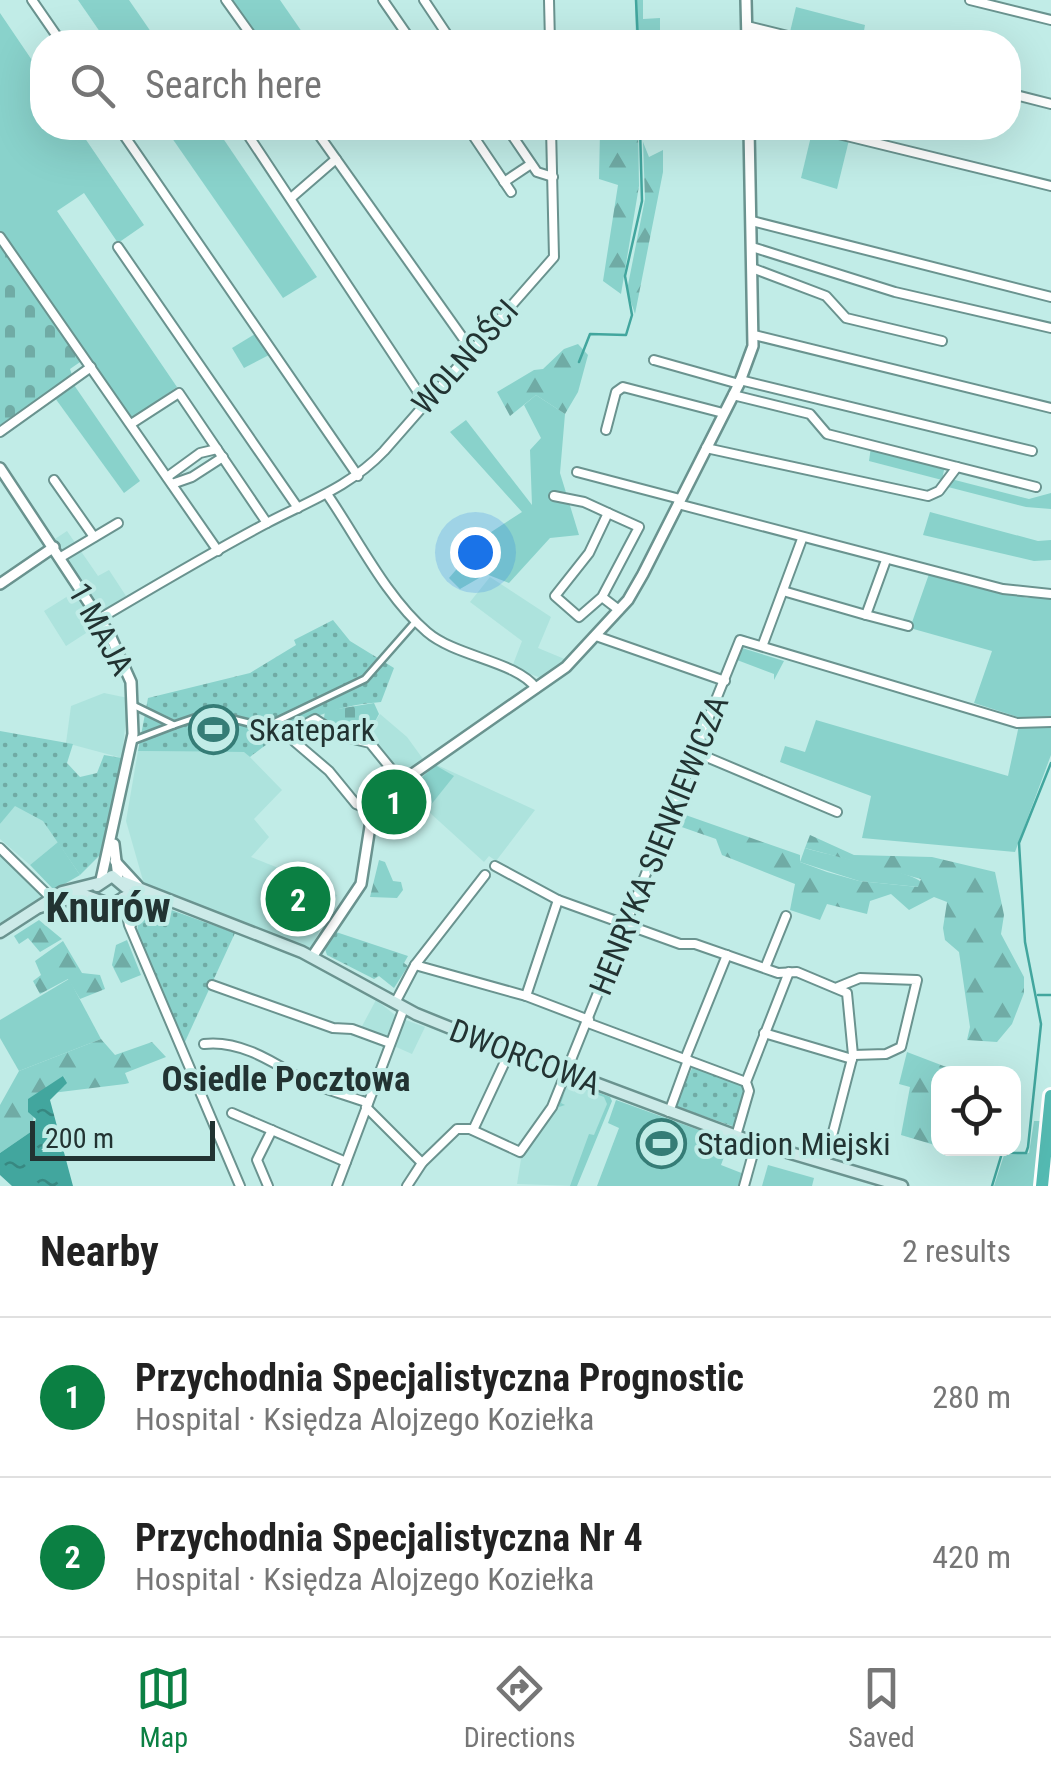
<!DOCTYPE html>
<meta charset="utf-8">
<style>
:root{--surface:#fff;--page:#f6f6f6;--text:#222;--muted:#767676;--line:#e0e0e0;--accent:#0b8043}
body{margin:0;font-family:"Roboto Condensed",sans-serif;background:var(--page);color:var(--text)}
.controls{position:absolute;right:30px;bottom:30px;display:grid;overflow:hidden;border-radius:20px;box-shadow:0 10px 40px #0002}
.controls button{width:90px;height:90px;display:grid;place-items:center;padding:0;border:0;border-bottom:2px solid var(--line);background:var(--surface);color:var(--text);font:50px sans-serif}
.scale{position:absolute;left:30px;bottom:25px;width:185px;box-sizing:border-box;padding-left:10px;border:5px solid #223332;border-top:0;font-size:28px;line-height:35px;white-space:nowrap;color:#223332;-webkit-text-stroke:8px #c1ece7;paint-order:stroke}
.you{position:absolute;left:475px;top:552px;width:35px;height:35px;margin:-25px;border:8px solid #fff;border-radius:50%;background:#1a73e8;box-shadow:0 0 0 15px #1a73e833}
.badge{display:grid;place-items:center;width:65px;height:65px;border-radius:50%;background:var(--accent);color:#fff;font-size:32px;font-weight:700}
.pin{position:absolute;translate:-50% -50%;border:5px solid #fff;box-shadow:0 2px 10px #0006}
.list{margin:0;padding:0;list-style:none}
h2{display:flex;justify-content:space-between;align-items:center;height:130px;margin:0;padding:0 40px;font-size:42px}
h2 small{font-size:32px;font-weight:400;color:var(--muted)}
.list li{display:grid;grid-template-columns:65px 1fr auto;gap:30px;align-items:center;box-sizing:border-box;height:160px;padding:0 40px;border-top:2px solid var(--line)}
.list b{display:block;font-size:38px;white-space:nowrap}
.list p{margin:0;font-size:32px;white-space:nowrap;color:var(--muted)}
.list em{font-size:32px;font-style:normal;color:var(--muted)}
.icon{flex:none;width:55px;height:55px;fill:none;stroke:currentColor;stroke-width:2;stroke-linecap:round;stroke-linejoin:round}
.map{position:relative;flex:none;width:1051px;height:1186px;overflow:hidden}
.search{position:absolute;background:var(--surface);box-shadow:0 10px 40px #0002;left:30px;right:30px;top:30px;height:110px;display:flex;align-items:center;gap:25px;box-sizing:border-box;padding:0 35px;border-radius:40px;color:var(--muted);font-size:38px}
.sheet{height:450px;background:var(--surface)}
nav{display:flex;justify-content:space-around;align-items:center;box-sizing:border-box;height:140px;border-top:2px solid var(--line);background:var(--surface);font-size:28px;color:var(--muted)}
nav a{display:grid;justify-items:center;gap:5px}
nav .on{color:var(--accent)}
.map>svg:first-child{display:block}
</style>
<div class="map">
<svg width="1051" height="1186" viewBox="0 0 1051 1186">
<defs>
<pattern id="forest-firs" width="22" height="20" patternUnits="userSpaceOnUse" patternTransform="scale(2.5)"><rect width="22" height="20" fill="#89d2cb"/><path d="M5 1l3.5 6h-7zM16 11l3.5 6h-7z" fill="#70aba5"/></pattern>
<pattern id="cemetery-stones" width="16" height="16" patternUnits="userSpaceOnUse" patternTransform="scale(2.5)"><rect width="16" height="16" fill="#89d2cb"/><path d="M2 7V4a2 2 0 0 1 4 0v3zM10 15v-3a2 2 0 0 1 4 0v3z" fill="#70aba5"/></pattern>
<pattern id="park-dots" width="8" height="8" patternUnits="userSpaceOnUse" patternTransform="scale(2.5)"><rect width="8" height="8" fill="#89d2cb"/><path d="M2 2h.1M6 6h.1" fill="none" stroke="#70aba5" stroke-width="1.8" stroke-linecap="round"/></pattern>
<pattern id="water-ripples" width="26" height="14" patternUnits="userSpaceOnUse" patternTransform="scale(2.5)"><rect width="26" height="14" fill="#42a69e"/><path d="M2 4q2-2 4 0t4 0M15 11q2-2 4 0t4 0" fill="none" stroke="#378881"/></pattern>
</defs>
<rect width="100%" height="100%" fill="#c1ece7"/>
<!-- built -->
<g fill="#ade3dd">
<path d="M67,531L98,576L109,570L126,596L92,617L97,626L66,646L44,611L84,586L55,539Z"/>
<path d="M490,577L551,617L538,648L567,660L541,678L512,667L522,641L470,602Z"/>
<path d="M104,693L128,698L122,758L66,743L71,706Z"/>
<path d="M380,714L407,737L423,759L401,775L366,736Z"/>
<path d="M138,751L245,752L282,790L254,819L269,837L251,857L291,873L290,878L337,895L311,948L144,884L126,821Z"/>
<path d="M435,764L535,810L496,861L489,856L484,862L407,792L405,786Z"/>
<path d="M15,805L43,820L58,842L30,865L0,839V824Z"/>
<path d="M0,852L44,895L0,923Z"/>
<path d="M376,1000L395,1015L386,1039L360,1030Z"/>
<path d="M403,1019L425,1027L412,1054L394,1046Z"/>
<path d="M569,1083L610,1097L575,1186L517,1184L521,1159Z"/>
</g>
<!-- green -->
<g fill="#89d2cb">
<path d="M78,0H129L158,42H107Z"/>
<path d="M232,0H280L309,42H261Z"/>
<path d="M635,0H643V19L660,18V42H636Z"/>
<path d="M796,7L865,25L862,42H832L790,32Z"/>
<path d="M0,13L42,75V128H78L144,225L118,243L84,193L57,211L177,387L131,419L0,231Z"/>
<path d="M165,128H216L317,277L283,298Z"/>
<path d="M812,132L849,140L837,189L801,178Z"/>
<path d="M255,334L269,355L244,368L232,348Z"/>
<path d="M74,385L140,481L124,493L55,398Z"/>
<path d="M536,395L565,414L560,473L579,535L550,538L509,583L486,574L460,589L449,578L485,536L522,512L450,432L466,420L532,505L530,450L541,438L524,405Z"/>
<path d="M871,447L945,465L942,480L869,461Z"/>
<path d="M951,479L1029,499L1051,493V509L1026,507L948,487Z"/>
<path d="M930,512L1038,541L1051,540V560L1034,561L923,535Z"/>
<path d="M929,574L1027,598L1051,597V717L1027,720L974,703L992,651L910,628Z"/>
<path d="M742,648L784,661L774,680V674L737,660Z"/>
<path d="M816,720L1008,776L1019,725L1051,724V755L1015,852L862,838L871,796L780,762L785,746L805,752Z"/>
<path d="M435,765L454,776L426,811L407,792Z"/>
<path d="M58,842L80,875L54,890L30,865Z"/>
<path d="M805,848C827,855 913,872 921,882L919,887L859,881L800,862Z"/>
<path d="M69,979L101,1039L19,1071L0,1038V1020Z"/>
<path d="M570,1082L610,1097L612,1101L577,1186H570L589,1134L594,1135L607,1104L604,1097L575,1086L566,1089L561,1103L565,1105L559,1107V1104Z"/>
<path d="M616,1100L732,1142L736,1158L725,1154L721,1165L744,1174L741,1186H597L619,1128L608,1123Z"/>
<path d="M1034,1121H1042L1036,1186H994L1004,1155L1029,1153Z"/>
<path d="M768,1165L814,1178L812,1186H762Z"/>
</g>
<!-- forest -->
<g fill="url(#forest-firs)">
<path d="M638,128L639,186L621,294L603,281L618,185L599,179L600,131Z"/>
<path d="M643,142L649,157L663,150V172L635,314L627,290L645,199Z"/>
<path d="M578,344L588,355L578,392L565,414L536,395L510,416L497,392L534,370L543,369L564,349Z"/>
<path d="M677,812L800,855V862L827,872L859,881L918,887L921,879L805,848L810,835L854,855L932,857L995,872L1004,915L1001,934L1024,977V993L1012,1024L997,1042L967,1040L970,1027L959,952L945,940L943,928L947,902L934,897L909,910L891,894L870,901L867,914L827,904L820,920L790,910L795,884L722,855L716,839L673,824Z"/>
<path d="M379,860L385,862L393,881L401,882L403,890L397,898L370,897Z"/>
<path d="M39,920L62,939L40,952L28,938L19,944L14,936Z"/>
<path d="M127,940L141,975L121,983L112,965L116,945Z"/>
<path d="M63,941L82,973L100,975L105,989L80,999L68,979L40,994L33,981L41,975L35,961Z"/>
<path d="M101,1039L115,1055L152,1042L166,1057L125,1073L129,1083L125,1084L52,1093L65,1085L64,1076L34,1113L32,1131L0,1153V1105L19,1071Z"/>
<path d="M907,1052L962,1073L938,1074V1146L901,1135L910,1087L899,1084Z"/>
</g>
<!-- cemetery -->
<g fill="url(#cemetery-stones)">
<path d="M0,242L83,360L70,369L72,375L0,425Z"/>
<path d="M374,703L379,714L372,727L359,737L343,734L324,718L325,711Z"/>
</g>
<!-- park -->
<g fill="url(#park-dots)">
<path d="M333,620L350,641L394,668L381,702C328,706 292,724 250,757L244,752L138,751L148,698L250,673L296,645L294,640Z"/>
<path d="M0,731L73,744L67,763L80,777L97,773L104,755L122,758L102,853L80,875L43,821L15,806L0,824Z"/>
<path d="M149,902L235,933L184,1044L137,932L140,909Z"/>
<path d="M336,932L408,956L404,963L408,966L394,988L379,976L374,979L327,955L325,949Z"/>
<path d="M693,1066L743,1084L746,1092L735,1127L675,1106Z"/>
</g>
<!-- water -->
<path fill="url(#water-ripples)" d="M63,1076L67,1083L50,1100L73,1186H12L0,1175V1153L32,1131L36,1119L28,1112V1099Z"/>
<g fill="none" stroke-linecap="round" stroke-linejoin="round">
<!-- stream -->
<g stroke="#42a69e" stroke-width="2.5">
<path d="M636,0L638,42"/>
<path d="M579,362L590,334L626,335L632,315L625,276L642,201L640,128"/>
<path d="M1038,995H1051"/>
<path d="M992,1186L1002,1153H1026L1028,1147L1041,1024L1025,942L1019,843L1051,763"/>
</g>
<defs>
<g id="pedestrian">
<path d="M135,706L174,725L209,713L265,727L365,679L416,621"/>
<path d="M132,741L174,725"/>
</g>
<g id="minor">
<path d="M32,0L61,42"/>
<path d="M226,0L256,42"/>
<path d="M383,0L412,42"/>
<path d="M424,0L452,42"/>
<path d="M549,0L550,42"/>
<path d="M970,0L1051,20"/>
<path d="M747,26L812,42"/>
<path d="M1008,93L1051,104"/>
<path d="M119,128L358,476"/>
<path d="M314,128L470,348"/>
<path d="M468,128L511,192"/>
<path d="M507,128L537,172L553,177"/>
<path d="M814,128L1051,186"/>
<path d="M244,129L424,401"/>
<path d="M504,182L531,164"/>
<path d="M291,198L336,159"/>
<path d="M752,221L1051,297"/>
<path d="M0,237L218,551"/>
<path d="M118,247L298,508"/>
<path d="M752,247L895,292L1051,328"/>
<path d="M752,268L826,296L846,318L942,341"/>
<path d="M754,335L1051,408"/>
<path d="M654,360L739,384"/>
<path d="M740,380L1032,451"/>
<path d="M733,395L810,414L827,434L1036,487"/>
<path d="M131,424L179,393L267,523"/>
<path d="M606,430L616,392L623,387L723,413"/>
<path d="M0,432L91,367"/>
<path d="M706,448L928,496L939,491L957,467"/>
<path d="M577,472L680,499"/>
<path d="M167,477L200,453L217,449"/>
<path d="M54,480L94,537"/>
<path d="M172,484L192,477L223,457"/>
<path d="M327,494C358,539 386,597 427,632C456,657 516,661 536,688"/>
<path d="M554,496L584,502L608,513"/>
<path d="M678,504L1003,589L1051,594"/>
<path d="M61,557L118,523"/>
<path d="M783,591L866,615L886,560"/>
<path d="M602,597L579,617L555,596L589,553L608,513L639,527L602,597L619,610"/>
<path d="M866,615L908,626"/>
<path d="M99,619C155,586 210,553 267,523C309,501 351,486 384,451L554,257L551,128"/>
<path d="M596,636L725,681"/>
<path d="M763,644L802,539"/>
<path d="M697,753L837,812"/>
<path d="M370,810L356,804L329,771L295,742V730L315,719L341,736L370,743L401,781"/>
<path d="M0,848L51,898"/>
<path d="M495,866L558,900L680,944H695L778,973L797,972L847,993L853,1055L825,1163"/>
<path d="M123,897L129,925L240,1186"/>
<path d="M131,925L140,902L160,898"/>
<path d="M415,965L526,996L589,1020"/>
<path d="M765,968L786,916"/>
<path d="M212,985L333,1028L352,1029L390,1043"/>
<path d="M838,987L860,978L917,980L901,1047L886,1054L853,1055"/>
<path d="M526,996L558,900"/>
<path d="M395,1003L415,965L485,875"/>
<path d="M588,1023L746,1082"/>
<path d="M764,1033L852,1059"/>
<path d="M204,1044C236,1040 267,1058 293,1074C314,1087 344,1094 368,1103"/>
<path d="M685,1059L727,955"/>
<path d="M366,1107L422,1163"/>
<path d="M669,1112L688,1060"/>
<path d="M232,1113L346,1162"/>
<path d="M473,1130L510,1051"/>
<path d="M736,1136L749,1091L746,1082L789,972"/>
<path d="M268,1186L257,1160L272,1130"/>
<path d="M337,1186L404,1008"/>
<path d="M407,1186L422,1163L457,1129H470L520,1152L552,1107L740,640L1017,723L1051,722"/>
<path d="M744,1186L756,1143"/>
</g>
<g id="tertiary">
<path d="M746,0L747,42"/>
<path d="M0,468L110,635L131,682L133,734L101,880"/>
<path d="M0,584L54,547"/>
<path d="M114,844L118,878"/>
<path d="M115,861L138,886"/>
<path d="M312,957L361,884L374,801L566,667L628,600L643,574L739,384L753,346L749,128"/>
</g>
<g id="secondary">
<path d="M123,882L302,952L416,1014L483,1041L747,1140L902,1186"/>
<path d="M97,886L112,876L125,887"/>
<path d="M40,907L84,895L112,905L128,895L146,894"/>
<path d="M0,932L62,892L98,883"/>
</g>
<path id="motorway" d="M1042,1186L1051,1096"/>
</defs>
<!-- pedestrian casing -->
<use href="#pedestrian" stroke="#6a938f" stroke-width="10"/>
<!-- minor casing -->
<use href="#minor" stroke="#6a938f" stroke-width="12"/>
<!-- tertiary casing -->
<use href="#tertiary" stroke="#6a938f" stroke-width="14"/>
<!-- secondary casing -->
<use href="#secondary" stroke="#6a938f" stroke-width="15"/>
<!-- motorway casing -->
<use href="#motorway" stroke="#fff" stroke-width="18"/>
<!-- pedestrian -->
<use href="#pedestrian" stroke="#fff" stroke-width="5"/>
<!-- minor -->
<use href="#minor" stroke="#fff" stroke-width="8"/>
<!-- tertiary -->
<use href="#tertiary" stroke="#fff" stroke-width="9"/>
<!-- secondary -->
<use href="#secondary" stroke="#cceae8" stroke-width="10"/>
<!-- motorway -->
<use href="#motorway" stroke="#54bab2" stroke-width="12"/>
</g>
<!-- icons -->
<defs>
<symbol id="stadium-ring" viewBox="-11 -11 22 22"><circle r="9.5" fill="#c1ece7" stroke="#357c76" stroke-width="1.5"/><path d="M0-5a6.5 5 0 1 0 0 10a6.5 5 0 1 0 0-10ZM-3.5-1.8h7v3.6h-7Z" fill="#357c76"/></symbol>
</defs>
<g fill-rule="evenodd">
<use href="#stadium-ring" x="186" y="702" width="55" height="55"/>
<use href="#stadium-ring" x="634" y="1116" width="55" height="55"/>
</g>
<g text-anchor="middle" stroke-width="8" stroke-linejoin="round" paint-order="stroke">
<!-- street labels -->
<g font-size="32" fill="#223332" stroke="#c1ece7">
<text transform="translate(465 357) rotate(-48)" y="11">WOLNOŚCI</text>
<text transform="translate(101 629) rotate(61)" y="11">1 MAJA</text>
<text transform="translate(659 845) rotate(-68)" y="11">HENRYKA SIENKIEWICZA</text>
<text transform="translate(525 1057) rotate(21)" y="11">DWORCOWA</text>
</g>
<!-- poi labels -->
<g font-size="32" fill="#223332" stroke="#c1ece7" text-anchor="start">
<text x="249" y="741">Skatepark</text>
<text x="697" y="1155">Stadion Miejski</text>
</g>
<!-- neighbourhood labels -->
<g font-size="35" font-weight="bold" fill="#223332" stroke="#c1ece7">
<text x="286" y="1091">Osiedle Pocztowa</text>
</g>
<!-- district labels -->
<g font-size="42" font-weight="bold" fill="#223332" stroke="#c1ece7">
<text x="108" y="922">Knurów</text>
</g>
</g>
</svg>
<div class="controls">
<button><svg class="icon" aria-label="locate" viewBox="0 0 24 24"><circle cx="12" cy="12" r="6"/><path d="M12 2v4M12 18v4M2 12h4M18 12h4"/></svg></button>
</div>
<div class="scale">200 m</div>
<div class="you"></div>
<div class="pin badge" style="left:394px;top:802px">1</div>
<div class="pin badge" style="left:298px;top:899px">2</div>
<div class="search"><svg class="icon" aria-label="search" viewBox="0 0 24 24"><circle cx="10" cy="10" r="6"/><path d="M15 15l6 6"/></svg>Search here</div>
</div>
<section class="sheet">
<h2>Nearby<small>2 results</small></h2>
<ul class="list">
<li><span class="badge">1</span><div><b>Przychodnia Specjalistyczna Prognostic</b><p>Hospital · Księdza Alojzego Koziełka</p></div><em>280 m</em></li>
<li><span class="badge">2</span><div><b>Przychodnia Specjalistyczna Nr 4</b><p>Hospital · Księdza Alojzego Koziełka</p></div><em>420 m</em></li>
</ul>
</section>
<nav>
<a class="on"><svg class="icon" aria-label="map" viewBox="0 0 24 24"><path d="M3 6l6-2 6 2 6-2v14l-6 2-6-2-6 2zM9 4v14M15 6v14"/></svg>Map</a>
<a><svg class="icon" aria-label="directions" viewBox="0 0 24 24"><path d="M12 3l9 9-9 9-9-9zM9 14v-3h6M13 9l2 2-2 2"/></svg>Directions</a>
<a><svg class="icon" aria-label="saved" viewBox="0 0 24 24"><path d="M7 4h10v16l-5-4-5 4z"/></svg>Saved</a>
</nav>
